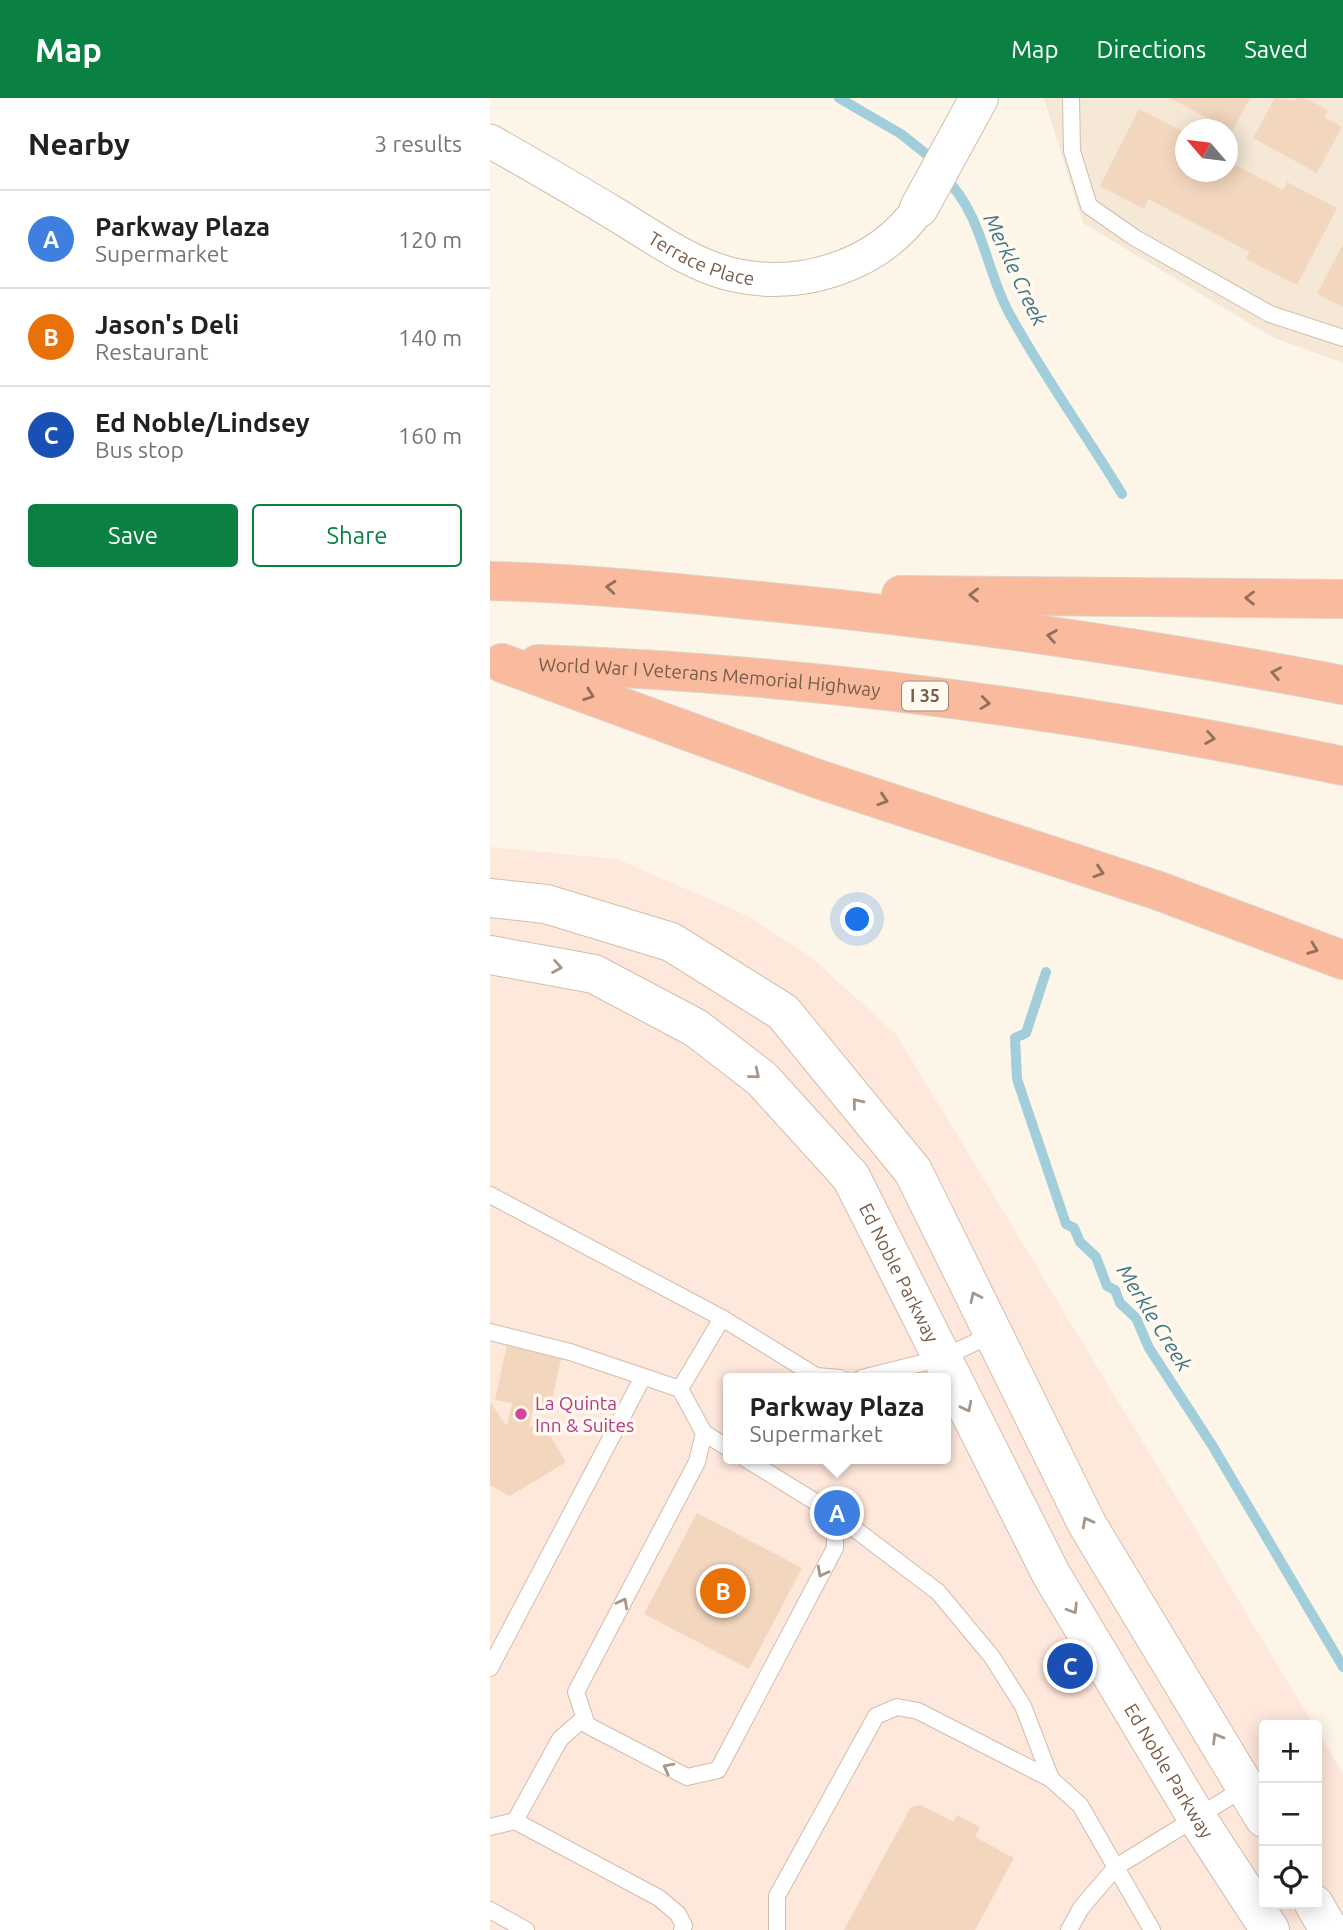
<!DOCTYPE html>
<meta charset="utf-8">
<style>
:root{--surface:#fff;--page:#f6f6f6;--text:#202124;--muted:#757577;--line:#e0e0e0;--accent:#0b8043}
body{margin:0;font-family:Ubuntu,sans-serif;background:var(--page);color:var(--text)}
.controls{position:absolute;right:21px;bottom:21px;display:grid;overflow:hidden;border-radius:7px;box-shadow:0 4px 18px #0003}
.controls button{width:63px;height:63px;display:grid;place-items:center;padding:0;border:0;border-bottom:2px solid var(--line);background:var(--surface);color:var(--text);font:35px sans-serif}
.compass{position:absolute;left:685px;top:21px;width:63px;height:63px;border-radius:50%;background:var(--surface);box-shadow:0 4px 18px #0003;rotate:298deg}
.you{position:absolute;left:368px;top:822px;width:24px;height:24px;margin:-18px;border:5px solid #fff;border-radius:50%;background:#1a73e8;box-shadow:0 0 0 10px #1a73e833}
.badge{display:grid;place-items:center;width:46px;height:46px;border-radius:50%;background:var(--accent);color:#fff;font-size:23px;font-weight:700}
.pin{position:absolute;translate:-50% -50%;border:4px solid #fff;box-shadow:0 2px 7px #0006}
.popup{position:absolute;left:233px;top:1275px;width:228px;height:91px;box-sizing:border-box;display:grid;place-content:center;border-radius:7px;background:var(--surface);filter:drop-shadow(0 2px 5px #0005);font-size:23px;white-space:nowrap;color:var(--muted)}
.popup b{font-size:26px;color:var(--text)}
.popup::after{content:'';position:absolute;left:50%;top:100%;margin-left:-14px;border:14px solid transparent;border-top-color:var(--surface)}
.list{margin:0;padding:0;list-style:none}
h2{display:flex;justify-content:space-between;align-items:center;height:91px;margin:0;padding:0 28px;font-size:30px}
h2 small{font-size:23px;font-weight:400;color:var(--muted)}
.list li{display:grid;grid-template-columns:46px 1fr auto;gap:21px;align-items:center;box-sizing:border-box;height:98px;padding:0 28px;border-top:2px solid var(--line)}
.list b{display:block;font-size:26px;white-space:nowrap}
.list p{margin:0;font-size:23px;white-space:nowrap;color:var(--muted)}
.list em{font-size:23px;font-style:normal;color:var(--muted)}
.actions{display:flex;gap:14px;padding:21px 28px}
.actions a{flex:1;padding:16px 0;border:2px solid var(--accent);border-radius:7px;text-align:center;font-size:24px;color:var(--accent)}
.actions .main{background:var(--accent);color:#fff}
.icon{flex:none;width:38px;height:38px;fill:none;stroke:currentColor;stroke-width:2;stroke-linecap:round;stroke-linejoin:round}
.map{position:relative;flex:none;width:853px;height:1832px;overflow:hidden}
header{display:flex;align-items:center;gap:42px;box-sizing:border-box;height:98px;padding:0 35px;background:var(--accent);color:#fff}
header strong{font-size:33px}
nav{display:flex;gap:38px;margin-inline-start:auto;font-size:24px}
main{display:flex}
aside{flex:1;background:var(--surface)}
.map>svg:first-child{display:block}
</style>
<header>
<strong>Map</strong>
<nav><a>Map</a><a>Directions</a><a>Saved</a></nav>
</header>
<main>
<aside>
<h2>Nearby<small>3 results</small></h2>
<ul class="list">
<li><span class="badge" style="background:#3f7fe0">A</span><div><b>Parkway Plaza</b><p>Supermarket</p></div><em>120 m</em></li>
<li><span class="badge" style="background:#e8710a">B</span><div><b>Jason's Deli</b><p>Restaurant</p></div><em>140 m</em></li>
<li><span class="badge" style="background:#1a4fb4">C</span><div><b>Ed Noble/Lindsey</b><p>Bus stop</p></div><em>160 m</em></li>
</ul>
<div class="actions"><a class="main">Save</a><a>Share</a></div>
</aside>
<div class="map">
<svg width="853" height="1832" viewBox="0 0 853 1832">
<rect width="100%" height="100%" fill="#fdf6e8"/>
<!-- residential -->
<path fill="#f5e8d6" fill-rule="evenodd" d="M554,0H853V265L782,239L593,125ZM696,32H738V74H696Z"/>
<!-- commercial -->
<path fill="#fee7db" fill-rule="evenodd" d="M0,749L127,761L256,817L321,859L406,936L824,1627H774V1806H827V1632L853,1675V1832H0ZM238,1280H456V1361H238Z"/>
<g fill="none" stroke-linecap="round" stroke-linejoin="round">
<!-- stream -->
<g stroke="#a1ceda" stroke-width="10">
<path d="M349,0L411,36L445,63"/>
<path d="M454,79C492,115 495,169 518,213C552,276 595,335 632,396"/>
<path d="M556,874L536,935L525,940L527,981L576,1126L584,1130L590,1144L606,1159L617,1188L625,1192L630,1205L646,1220L659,1250L722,1347L853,1569"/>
</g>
</g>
<!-- building -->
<g fill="#f3d6be">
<path d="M680,0H760L742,33Z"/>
<path d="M785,0L805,3L806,0H815L838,12L834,19L852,29L827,75L763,40Z"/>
<path d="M649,11L694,34L691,39L696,41V74H738V63L793,92L797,84L847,110L807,187L756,161L760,154L658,101L654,111L610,88Z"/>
<path d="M853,146V209L827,196Z"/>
<path d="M17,1246L72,1257L60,1310L44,1306L39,1330L52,1323L76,1364L20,1398L0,1387V1304L17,1328L22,1305L5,1302Z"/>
<path d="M207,1415L312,1470L259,1571L154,1516Z"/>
<path d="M431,1707L463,1724L467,1717L490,1729L485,1739L524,1760L485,1832H354L421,1709Z"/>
</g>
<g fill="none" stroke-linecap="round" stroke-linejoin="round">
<defs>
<g id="service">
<path d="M581,0L582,53L599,108L645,140L780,216L853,240"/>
<path d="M0,1097L232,1220L326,1278L350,1280"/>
<path d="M232,1220L190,1291L214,1335L238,1350"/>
<path d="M0,1234L80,1254L190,1291"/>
<path d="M372,1280L452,1260L503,1236"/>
<path d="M214,1335L207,1364L86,1594L97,1627L197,1679L228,1672L345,1450V1416L256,1361"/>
<path d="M345,1416L448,1494L502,1559L533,1608L561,1681"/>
<path d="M0,1570L153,1279"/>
<path d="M25,1723L70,1641L94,1620"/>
<path d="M0,1729L25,1723L169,1800L188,1816L194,1828L192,1832"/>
<path d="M0,1812L36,1832"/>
<path d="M287,1832V1798L386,1618L407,1609L428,1613L561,1681L590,1707L662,1832"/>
<path d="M579,1832L591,1810L626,1769L756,1689"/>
</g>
<g id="minor">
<path id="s1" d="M0,43C42,67 84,91 125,116C162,138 200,167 244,177C311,192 389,168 429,110"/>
</g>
<path id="tertiary" d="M429,110L489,0"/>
<g id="secondary">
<path d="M0,800L56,806L181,844L293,914L423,1073L597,1426L774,1720"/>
<path id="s2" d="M0,857L104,876L206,930L272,981L361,1079L561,1476L707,1720L780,1832"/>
<path d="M824,1806L839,1832"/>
</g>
<g id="motorway">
<path d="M0,483C90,485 180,494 270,503C466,522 660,550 853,587"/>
<path d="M411,497L853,501"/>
<path d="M12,565L328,681L669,793L853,862"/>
<path id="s3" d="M48,566C319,576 588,612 853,668"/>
</g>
</defs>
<!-- service casing -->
<use href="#service" stroke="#d0beac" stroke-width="18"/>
<!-- minor casing -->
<use href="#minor" stroke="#d0beac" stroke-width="35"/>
<!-- tertiary casing -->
<use href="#tertiary" stroke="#d0beac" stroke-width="40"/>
<!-- secondary casing -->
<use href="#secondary" stroke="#d3bfaa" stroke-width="40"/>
<!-- motorway casing -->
<use href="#motorway" stroke="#dcd5d0" stroke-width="40"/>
<!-- service -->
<use href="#service" stroke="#fff" stroke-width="16"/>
<!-- minor -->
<use href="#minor" stroke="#fff" stroke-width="33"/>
<!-- tertiary -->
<use href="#tertiary" stroke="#fff" stroke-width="38"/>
<!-- secondary -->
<use href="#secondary" stroke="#fff" stroke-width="38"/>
<!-- motorway -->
<use href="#motorway" stroke="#f9ba9d" stroke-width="38"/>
</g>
<!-- one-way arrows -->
<defs><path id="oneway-chevron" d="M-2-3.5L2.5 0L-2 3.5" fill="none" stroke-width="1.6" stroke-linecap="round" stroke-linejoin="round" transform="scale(1.75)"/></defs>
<g stroke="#92705b">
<use href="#oneway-chevron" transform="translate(121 489) rotate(-175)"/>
<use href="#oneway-chevron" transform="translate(484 497) rotate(-179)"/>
<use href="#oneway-chevron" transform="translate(760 500) rotate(-179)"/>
<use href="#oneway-chevron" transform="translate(562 538) rotate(-171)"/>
<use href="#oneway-chevron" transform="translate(786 575) rotate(-169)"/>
<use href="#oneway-chevron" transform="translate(99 597) rotate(20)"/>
<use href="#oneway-chevron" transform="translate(495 605) rotate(7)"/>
<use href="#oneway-chevron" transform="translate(720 640) rotate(10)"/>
<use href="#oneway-chevron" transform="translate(393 702) rotate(18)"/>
<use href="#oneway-chevron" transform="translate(609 774) rotate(18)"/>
<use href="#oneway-chevron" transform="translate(823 851) rotate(21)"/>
</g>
<g stroke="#a79689">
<use href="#oneway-chevron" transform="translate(67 869) rotate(10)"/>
<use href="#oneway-chevron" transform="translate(265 976) rotate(39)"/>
<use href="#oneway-chevron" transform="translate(367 1005) rotate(-129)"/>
<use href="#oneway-chevron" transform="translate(485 1199) rotate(-116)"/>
<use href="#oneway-chevron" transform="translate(477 1309) rotate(63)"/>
<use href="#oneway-chevron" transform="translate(597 1424) rotate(-118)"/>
<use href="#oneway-chevron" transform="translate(332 1474) rotate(118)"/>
<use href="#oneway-chevron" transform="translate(133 1505) rotate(-62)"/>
<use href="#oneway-chevron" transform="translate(583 1511) rotate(58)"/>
<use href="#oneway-chevron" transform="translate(727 1640) rotate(-121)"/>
<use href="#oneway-chevron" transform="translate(178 1670) rotate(-152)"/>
</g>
<!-- markers -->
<circle fill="#d1479c" stroke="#fff9ef" stroke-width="2.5" cx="31" cy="1316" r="7"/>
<g text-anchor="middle" stroke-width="7" stroke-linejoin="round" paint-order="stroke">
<!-- shield labels -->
<rect fill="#fff9ef" stroke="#a08c7c" stroke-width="2" x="412" y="583.5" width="46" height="29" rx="5"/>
<g font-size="18" font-weight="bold" fill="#785d4a">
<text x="435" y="604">I 35</text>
</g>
<!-- street labels -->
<g font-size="19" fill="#785d4a" stroke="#fff9ef">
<text dy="7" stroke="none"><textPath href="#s1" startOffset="243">Terrace Place</textPath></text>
<text dy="7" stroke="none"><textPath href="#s3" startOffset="172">World War I Veterans Memorial Highway</textPath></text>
<text dy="7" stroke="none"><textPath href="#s2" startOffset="544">Ed Noble Parkway</textPath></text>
<text dy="7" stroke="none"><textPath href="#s2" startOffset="1111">Ed Noble Parkway</textPath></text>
</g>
<!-- hotel labels -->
<g font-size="19" fill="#b23c85" stroke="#fff9ef" text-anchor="start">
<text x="45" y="1312">La Quinta<tspan x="45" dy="22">Inn &amp; Suites</tspan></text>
</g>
<!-- water labels -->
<g font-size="21" font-style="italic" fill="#407685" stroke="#fff9ef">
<text transform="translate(525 172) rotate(65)" y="7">Merkle Creek</text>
<text transform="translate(664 1220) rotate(58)" y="7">Merkle Creek</text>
</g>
</g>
</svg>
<div class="controls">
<button>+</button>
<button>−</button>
<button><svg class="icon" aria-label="locate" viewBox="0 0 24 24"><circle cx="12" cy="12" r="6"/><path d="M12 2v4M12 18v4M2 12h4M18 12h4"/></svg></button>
</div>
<svg class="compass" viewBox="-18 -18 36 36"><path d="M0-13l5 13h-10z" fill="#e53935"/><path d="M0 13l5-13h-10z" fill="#757577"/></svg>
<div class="you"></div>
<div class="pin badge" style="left:347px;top:1415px;background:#3f7fe0">A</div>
<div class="popup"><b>Parkway Plaza</b>Supermarket</div>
<div class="pin badge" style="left:233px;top:1493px;background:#e8710a">B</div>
<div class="pin badge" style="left:580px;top:1568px;background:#1a4fb4">C</div>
</div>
</main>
